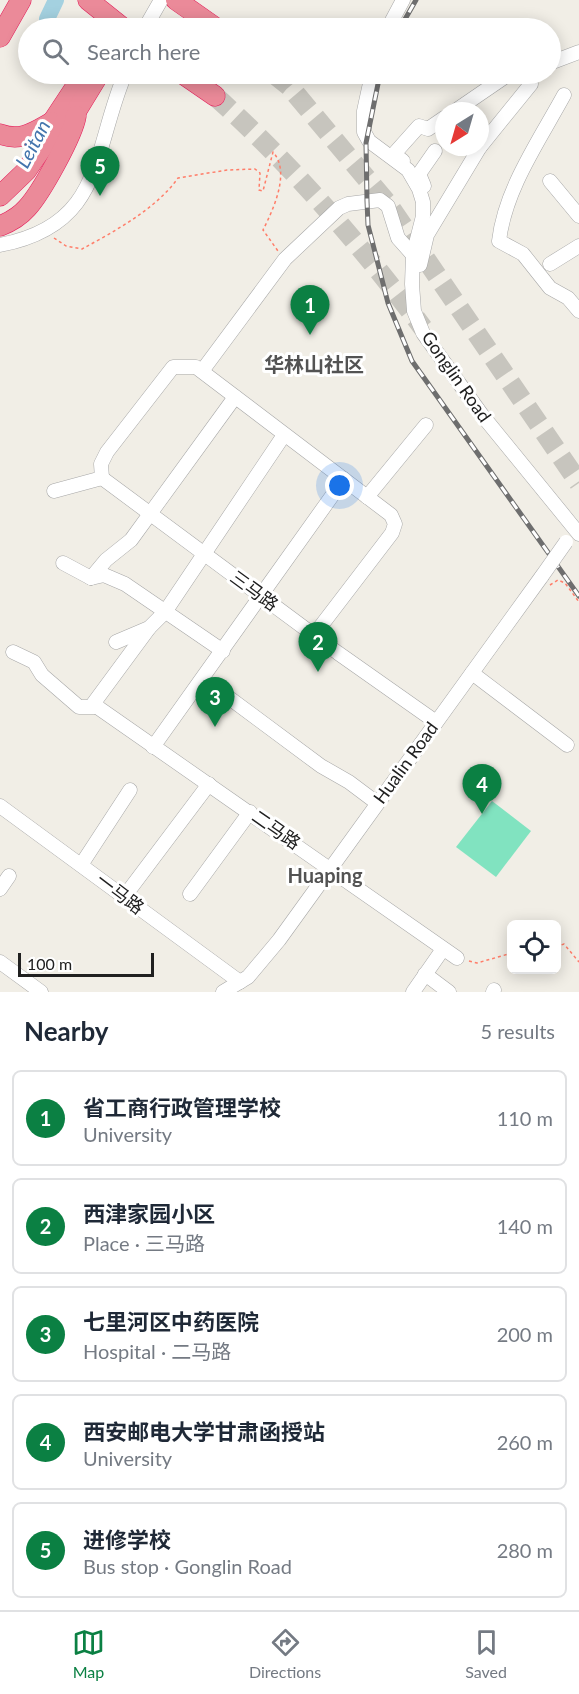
<!DOCTYPE html>
<meta charset="utf-8">
<style>
:root{--surface:#fff;--page:#f2f2f3;--text:#1f2937;--muted:#747a83;--line:#e0e1e3;--accent:#0b8043}
body{margin:0;font-family:Lato,"Noto Sans SC",sans-serif;background:var(--page);color:var(--text)}
.controls{position:absolute;right:18px;bottom:18px;display:grid;overflow:hidden;border-radius:9px;box-shadow:0 3px 15px #0003}
.controls button{width:54px;height:54px;display:grid;place-items:center;padding:0;border:0;border-bottom:2px solid var(--line);background:var(--surface);color:var(--text);font:30px sans-serif}
.compass{position:absolute;left:435px;top:102px;width:54px;height:54px;border-radius:50%;background:var(--surface);box-shadow:0 3px 15px #0003;rotate:217deg}
.scale{position:absolute;left:18px;bottom:15px;width:136px;box-sizing:border-box;padding-left:6px;border:3px solid #202020;border-top:0;font-size:16px;line-height:21px;white-space:nowrap;color:#202020;-webkit-text-stroke:4px #fff;paint-order:stroke}
.you{position:absolute;left:340px;top:486px;width:21px;height:21px;margin:-15px;border:4px solid #fff;border-radius:50%;background:#1a73e8;box-shadow:0 0 0 9px #1a73e833}
.badge{display:grid;place-items:center;width:39px;height:39px;border-radius:50%;background:var(--accent);color:#fff;font-size:20px;font-weight:700}
.pin{position:absolute;translate:-50% -50px;filter:drop-shadow(0 2px 3px #0008)}
.pin::after{content:'';position:absolute;top:32px;width:21px;height:18px;background:inherit;clip-path:polygon(0 0,100% 0,50% 100%)}
.list{margin:0;padding:0;list-style:none}
h2{display:flex;justify-content:space-between;align-items:center;height:78px;margin:0;padding:0 24px;font-size:26px}
h2 small{font-size:20px;font-weight:400;color:var(--muted)}
.list li{display:grid;grid-template-columns:39px 1fr auto;gap:18px;align-items:center;box-sizing:border-box;height:96px;margin:0 12px 12px;padding:0 12px;border:2px solid var(--line);border-radius:9px}
.list b{display:block;font-size:22px;white-space:nowrap}
.list p{margin:0;font-size:20px;white-space:nowrap;color:var(--muted)}
.list em{font-size:20px;font-style:normal;color:var(--muted)}
.icon{flex:none;width:33px;height:33px;fill:none;stroke:currentColor;stroke-width:2;stroke-linecap:round;stroke-linejoin:round}
.map{position:relative;flex:none;width:579px;height:992px;overflow:hidden}
.search{position:absolute;background:var(--surface);box-shadow:0 3px 15px #0003;left:18px;right:18px;top:18px;height:66px;display:flex;align-items:center;gap:15px;box-sizing:border-box;padding:0 21px;border-radius:33px;color:var(--muted);font-size:22px}
.sheet{height:618px;background:var(--surface)}
nav{display:flex;justify-content:space-around;align-items:center;box-sizing:border-box;height:84px;border-top:2px solid var(--line);background:var(--surface);font-size:16px;color:var(--muted)}
nav a{display:grid;justify-items:center;gap:3px}
nav .on{color:var(--accent)}
.map>svg:first-child{display:block}
</style>
<div class="map">
<svg width="579" height="992" viewBox="0 0 579 992">
<rect width="100%" height="100%" fill="#f1eee6"/>
<!-- pitch -->
<path fill="#81e3c0" d="M492,801L531,831L496,877L456,847Z"/>
<g fill="none" stroke-linecap="round" stroke-linejoin="round">
<!-- river -->
<path stroke="#a4d1e0" stroke-width="16" d="M53,28L47,19L56,0"/>
<!-- highway-tunnel -->
<g stroke="#c7c5be" stroke-width="20" stroke-dasharray="20 10" stroke-linecap="butt">
<path d="M274,74L289,86L388,204L579,483"/>
<path d="M215,96C292,165 361,245 423,328"/>
</g>
<defs>
<g id="minor">
<path d="M145,28L161,0"/>
<path d="M388,28L403,0"/>
<path d="M550,63L579,52"/>
<path d="M372,74L364,111V132L369,141L408,170L419,189L423,202V216L413,255L412,284L414,311L423,333L482,415L579,534"/>
<path d="M564,95C539,141 505,189 499,241L523,254L550,288L568,298L579,311"/>
<path d="M455,111L509,74"/>
<path d="M480,147L531,84L529,74"/>
<path d="M403,161L394,154L419,126L428,129L444,118"/>
<path d="M550,181L579,216"/>
<path d="M424,186L419,174L435,151"/>
<path d="M0,245C104,225 92,153 125,74"/>
<path d="M550,264L579,246"/>
<path d="M420,265L427,235L480,147"/>
<path d="M202,371L285,259L339,208L348,204L380,200L388,206L398,238L413,255"/>
<path d="M102,478L101,464L107,452L173,367H196L391,515L395,524L392,533L314,635"/>
<path d="M102,478L338,653L436,722"/>
<path d="M54,491L102,478"/>
<path d="M367,497L426,425"/>
<path d="M63,563L91,578L104,575L125,584L223,651"/>
<path d="M91,578L106,560L131,540L235,397"/>
<path d="M149,628L93,704L457,958"/>
<path d="M116,642L149,628L165,612L284,435"/>
<path d="M13,652L34,662L42,675L79,707H98"/>
<path d="M472,673L567,745"/>
<path d="M220,691L321,766L349,782L377,803"/>
<path d="M153,747L344,479"/>
<path d="M0,806L240,982"/>
<path d="M81,865L130,790"/>
<path d="M0,889L9,876"/>
<path d="M190,894L250,812"/>
<path d="M124,897L209,784"/>
<path d="M0,962L41,992"/>
<path d="M425,974L449,992"/>
<path d="M223,992L248,977L279,940L542,576"/>
<path d="M413,992L443,949"/>
<path d="M493,992L494,990"/>
</g>
<g id="highway">
<path d="M88,0L123,28"/>
<path d="M176,0L216,28"/>
<path d="M0,37L21,0"/>
<path d="M183,74L215,96"/>
<path d="M51,124L84,74"/>
<path d="M0,134C21,142 34,132 52,122"/>
<path d="M0,196L26,171L48,139L77,110L99,74"/>
<path d="M0,226C10,222 20,216 27,208C41,193 73,135 76,116"/>
</g>
</defs>
<!-- minor casing -->
<use href="#minor" stroke="#a7a7a7" stroke-width="15"/>
<!-- highway casing -->
<use href="#highway" stroke="#e41e5b" stroke-width="21"/>
<!-- path -->
<g stroke="#ff7d69" stroke-width="1.5" stroke-dasharray="3 3" stroke-linecap="butt">
<path d="M54,238L66,246L82,249C115,231 156,209 178,178L227,170L255,169L260,173L259,190L263,191L273,152C291,172 273,210 263,230L278,251"/>
<path d="M550,585L558,580L565,583L579,602"/>
<path d="M556,947L564,944L579,962"/>
<path d="M469,961L477,963L512,953"/>
</g>
<!-- minor -->
<use href="#minor" stroke="#fff" stroke-width="14"/>
<!-- highway -->
<use href="#highway" stroke="#eb8a99" stroke-width="20"/>
<defs>
<g id="rail">
<path d="M400,28L416,0"/>
<path d="M380,74L366,143L367,201L368,225L388,303L412,361L579,596"/>
</g>
</defs>
<!-- rail casing -->
<use href="#rail" stroke="#6e6e6e" stroke-width="5"/>
<!-- rail -->
<use href="#rail" stroke="#fff" stroke-width="3" stroke-dasharray="9" stroke-linecap="butt"/>
<defs>
<path id="minor-bridge" d="M542,576L566,542"/>
</defs>
<!-- minor-bridge casing -->
<use href="#minor-bridge" stroke="#a7a7a7" stroke-width="15" stroke-linecap="butt"/>
<!-- minor-bridge -->
<use href="#minor-bridge" stroke="#fff" stroke-width="14"/>
</g>
<g text-anchor="middle" stroke-width="6" stroke-linejoin="round" paint-order="stroke">
<!-- street labels -->
<g font-size="18" fill="#202020" stroke="#fff">
<text transform="translate(456 377) rotate(55)" y="6">Gonglin Road</text>
<text transform="translate(254 591) rotate(36)" y="6">三马路</text>
<text transform="translate(406 763) rotate(-54)" y="6">Hualin Road</text>
<text transform="translate(276 830) rotate(35)" y="6">二马路</text>
<text transform="translate(120 894) rotate(37)" y="6">一马路</text>
</g>
<!-- water labels -->
<g font-size="20" font-style="italic" fill="#4475ad" stroke="#fff">
<text transform="translate(33 144) rotate(-62)" y="7">Leitan</text>
</g>
<!-- neighbourhood labels -->
<g font-size="20" font-weight="bold" fill="#535353" stroke="#fff">
<text x="314" y="372">华林山社区</text>
<text x="325" y="883">Huaping</text>
</g>
</g>
</svg>
<div class="controls">
<button><svg class="icon" aria-label="locate" viewBox="0 0 24 24"><circle cx="12" cy="12" r="6"/><path d="M12 2v4M12 18v4M2 12h4M18 12h4"/></svg></button>
</div>
<svg class="compass" viewBox="-18 -18 36 36"><path d="M0-13l5 13h-10z" fill="#e53935"/><path d="M0 13l5-13h-10z" fill="#747a83"/></svg>
<div class="scale">100 m</div>
<div class="you"></div>
<div class="pin badge" style="left:310px;top:335px">1</div>
<div class="pin badge" style="left:318px;top:672px">2</div>
<div class="pin badge" style="left:215px;top:727px">3</div>
<div class="pin badge" style="left:482px;top:814px">4</div>
<div class="pin badge" style="left:100px;top:196px">5</div>
<div class="search"><svg class="icon" aria-label="search" viewBox="0 0 24 24"><circle cx="10" cy="10" r="6"/><path d="M15 15l6 6"/></svg>Search here</div>
</div>
<section class="sheet">
<h2>Nearby<small>5 results</small></h2>
<ul class="list">
<li><span class="badge">1</span><div><b>省工商行政管理学校</b><p>University</p></div><em>110 m</em></li>
<li><span class="badge">2</span><div><b>西津家园小区</b><p>Place · 三马路</p></div><em>140 m</em></li>
<li><span class="badge">3</span><div><b>七里河区中药医院</b><p>Hospital · 二马路</p></div><em>200 m</em></li>
<li><span class="badge">4</span><div><b>西安邮电大学甘肃函授站</b><p>University</p></div><em>260 m</em></li>
<li><span class="badge">5</span><div><b>进修学校</b><p>Bus stop · Gonglin Road</p></div><em>280 m</em></li>
</ul>
</section>
<nav>
<a class="on"><svg class="icon" aria-label="map" viewBox="0 0 24 24"><path d="M3 6l6-2 6 2 6-2v14l-6 2-6-2-6 2zM9 4v14M15 6v14"/></svg>Map</a>
<a><svg class="icon" aria-label="directions" viewBox="0 0 24 24"><path d="M12 3l9 9-9 9-9-9zM9 14v-3h6M13 9l2 2-2 2"/></svg>Directions</a>
<a><svg class="icon" aria-label="saved" viewBox="0 0 24 24"><path d="M7 4h10v16l-5-4-5 4z"/></svg>Saved</a>
</nav>
